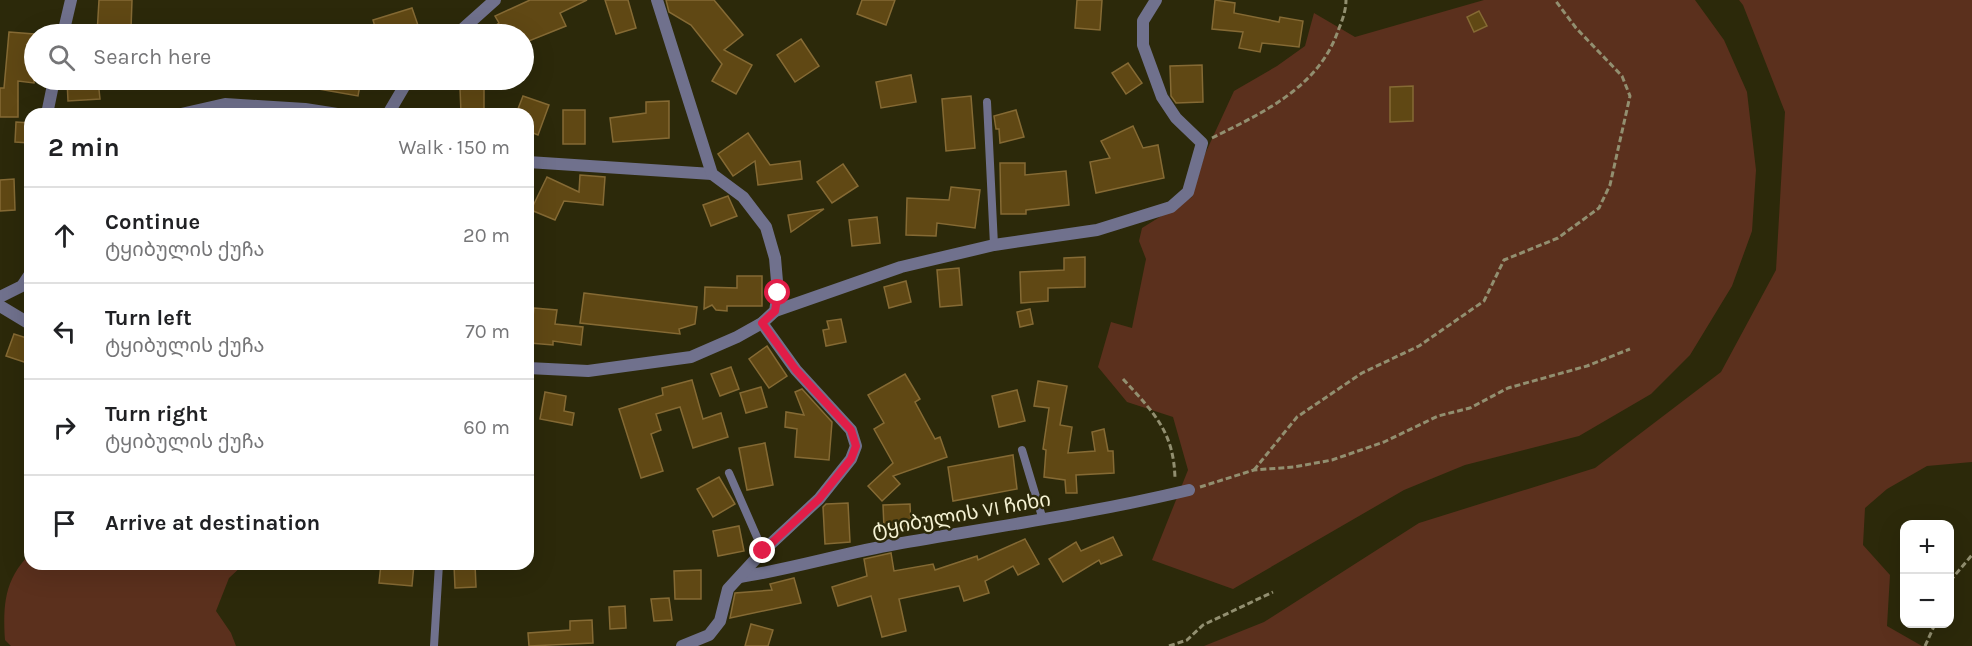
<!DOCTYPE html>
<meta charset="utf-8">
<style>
:root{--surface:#fff;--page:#f6f6f6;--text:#202124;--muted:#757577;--line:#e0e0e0}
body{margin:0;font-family:Karla,"Noto Sans Georgian",sans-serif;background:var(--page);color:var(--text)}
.controls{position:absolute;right:18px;bottom:18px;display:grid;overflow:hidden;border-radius:12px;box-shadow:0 6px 24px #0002}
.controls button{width:54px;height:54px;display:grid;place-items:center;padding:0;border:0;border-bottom:2px solid var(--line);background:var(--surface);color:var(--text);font:30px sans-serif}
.stop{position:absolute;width:18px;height:18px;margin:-14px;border:4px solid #e11d48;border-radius:50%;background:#fff}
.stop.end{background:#e11d48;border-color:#fff;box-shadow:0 2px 6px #0008}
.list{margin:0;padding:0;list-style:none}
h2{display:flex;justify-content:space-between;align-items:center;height:78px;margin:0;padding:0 24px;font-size:26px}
h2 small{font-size:20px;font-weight:400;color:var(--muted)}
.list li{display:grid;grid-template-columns:39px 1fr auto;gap:18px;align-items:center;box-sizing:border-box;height:96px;padding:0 24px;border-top:2px solid var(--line)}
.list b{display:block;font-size:22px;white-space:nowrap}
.list p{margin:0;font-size:20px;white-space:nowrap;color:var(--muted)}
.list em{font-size:20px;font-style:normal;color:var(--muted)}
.icon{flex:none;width:33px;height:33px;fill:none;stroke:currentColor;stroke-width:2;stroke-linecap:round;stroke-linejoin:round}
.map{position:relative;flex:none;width:1972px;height:646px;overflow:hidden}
.search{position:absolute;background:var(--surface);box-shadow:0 6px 24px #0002;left:24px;top:24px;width:510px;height:66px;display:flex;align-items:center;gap:15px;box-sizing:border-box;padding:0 21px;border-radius:33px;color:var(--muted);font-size:22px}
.panel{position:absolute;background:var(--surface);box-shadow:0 6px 24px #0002;left:24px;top:108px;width:510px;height:462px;border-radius:18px}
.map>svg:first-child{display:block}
</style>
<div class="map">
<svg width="1972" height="646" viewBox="0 0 1972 646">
<rect width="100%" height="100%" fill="#2c290a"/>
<!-- green -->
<g fill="#5b301d">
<path d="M1484,0H1695L1724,40L1747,92L1756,170L1752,231L1732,286L1690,355L1651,394L1579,436L1465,465L1404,490L1233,589L1152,560L1188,470L1173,417L1127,402L1098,367L1111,322L1132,328L1146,259L1139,241L1142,228L1192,197L1205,154L1234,91L1277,66L1305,46L1314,13L1355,37Z"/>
<path d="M1739,0H1972V462L1927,466L1887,489L1865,508L1863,545L1890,575L1887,626L1922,646H1204L1264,622L1419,523L1595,468L1721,372L1776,270L1785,112L1743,5Z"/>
<path d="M30,554V564H244L229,578L216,611L231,633L236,646H11L5,640C3,605 4,580 30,554Z"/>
</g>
<!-- building -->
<g fill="#604814" stroke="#856a34" stroke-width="1.5">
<path d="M99,0H132L131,29H126V34H97Z"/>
<path d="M530,0H587L560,13L566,26L524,43V34H483L499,23L495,16Z"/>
<path d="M605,0H628L636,28L616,34Z"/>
<path d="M666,0H714L743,35L724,50L752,65L736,94L712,81L722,64L691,25L669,12Z"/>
<path d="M862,0H895L886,25L857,14Z"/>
<path d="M1077,0H1102L1100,30L1075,28Z"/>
<path d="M1215,0L1235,3L1234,13L1279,22L1280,17L1303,21L1299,47L1262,43L1260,52L1239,48L1243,32L1212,29Z"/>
<path d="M412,8L421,34H377L373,20Z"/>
<path d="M1479,11L1487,26L1474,32L1467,17Z"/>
<path d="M9,32L34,34V83L18,81V117H0V88H4Z"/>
<path d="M801,39L819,66L795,82L777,55Z"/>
<path d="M1128,63L1142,83L1126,94L1112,73Z"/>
<path d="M1202,65L1203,102L1176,103L1171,96L1170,66Z"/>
<path d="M911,75L916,102L881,108L876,82Z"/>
<path d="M67,80H98L100,99L68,101Z"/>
<path d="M302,80H361L358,96L302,86Z"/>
<path d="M1413,86V121L1390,122V87Z"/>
<path d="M460,88H484V112L461,113Z"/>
<path d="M523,96L549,105L538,135L528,131V114H516Z"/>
<path d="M971,96L975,148L946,151L942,99Z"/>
<path d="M669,101V138L613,142L610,118L646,113V102Z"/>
<rect x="563" y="110" width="22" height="34"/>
<path d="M1016,110L1024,137L1000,143L999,129H996L994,116Z"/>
<path d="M16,122L30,123V143L15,142Z"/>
<path d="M1133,126L1143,148L1158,145L1164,178L1096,193L1090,162L1110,158L1101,141Z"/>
<path d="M748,133L770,165L800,161L802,179L758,185L755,161L733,176L718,154Z"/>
<path d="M1000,163H1025V175L1066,171L1069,205L1026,210V214H1001Z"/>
<path d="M843,164L858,186L832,203L817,182Z"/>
<path d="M580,175L605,177L603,205L564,201L555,220L531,210L547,177L579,192Z"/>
<path d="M14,179L15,210L0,211V180Z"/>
<path d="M951,187L980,190L975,228L937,223L936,236L906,235L907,198L949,200Z"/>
<path d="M728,196L737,216L711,226L703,205Z"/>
<path d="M824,209L791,232L788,215Z"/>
<path d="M877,217L880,243L852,246L849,220Z"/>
<path d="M1085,257V287L1048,288V301L1021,303L1020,272L1064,270V258Z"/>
<path d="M959,268L962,305L940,307L937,270Z"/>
<path d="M737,276H762V306H727V311L716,310L712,305L704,309L705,287L737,288Z"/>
<path d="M906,281L911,302L889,308L884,287Z"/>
<path d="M584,293L697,307L695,324L679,329L680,334L580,323Z"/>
<path d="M534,308L557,310L555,324L583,327L581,345L553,341V345L530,343Z"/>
<path d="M1030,309L1033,324L1020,327L1017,312Z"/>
<path d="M841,319L846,342L826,346L823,330L829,329L827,321Z"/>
<path d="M14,334L30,339V364L6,356Z"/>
<path d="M767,346L787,376L769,388L749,359Z"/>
<path d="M731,367L739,389L720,396L711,374Z"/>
<path d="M905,374L920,399L915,402L935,439L940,437L947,457L893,476L900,484L882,501L868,486L893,463L874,429L884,423L868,395Z"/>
<path d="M692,380L703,419L721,413L728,437L693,448L680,407L656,414L661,430L651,434L663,471L641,478L619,409L663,395L662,388Z"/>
<path d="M1038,381L1067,386L1060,425L1072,427L1068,453L1095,451L1092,432L1104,429L1108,451H1113L1114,473L1076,475L1077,493H1066L1065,480L1044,477L1046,450L1043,449L1049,408L1034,406Z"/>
<path d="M761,387L767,407L746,413L740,393Z"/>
<path d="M802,389L832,422L829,460L795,457L797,429L785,427L786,412L804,415L795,392Z"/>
<path d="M1017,390L1025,421L999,427L992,396Z"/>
<path d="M545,392L566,396L564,411L574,413L572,425L540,419Z"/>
<path d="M765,443L773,485L747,490L739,448Z"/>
<path d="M1013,455L1017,489L953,501L948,467Z"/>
<path d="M719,477L735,504L713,517L697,489Z"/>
<path d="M848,503L850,542L825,544L823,507L826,504Z"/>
<path d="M910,504L911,526L884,528L883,505Z"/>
<path d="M739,526L744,551L718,556L713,531Z"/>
<path d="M1113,537L1122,555L1101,564L1099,560L1063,582L1049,559L1076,542L1081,551Z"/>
<path d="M1025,539L1039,564L1018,575L1013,566L985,581L989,593L964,601L959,586L899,599L906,631L882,637L871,596L838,606L832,587L867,576L864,559L891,553L894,571L933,564L935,570L977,556L978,560Z"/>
<path d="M381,564H414L412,586L379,583Z"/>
<path d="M469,564H475L476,587L455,588L454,565Z"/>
<path d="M701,570V599H675L674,571Z"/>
<path d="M794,578L801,603L730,618L735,593L772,590L770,584Z"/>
<path d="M669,598L672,620L654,621L651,599Z"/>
<path d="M625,606L626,628L610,629L609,607Z"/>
<path d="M592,620L593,643L529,646L528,633L570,630V621Z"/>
<path d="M751,624L773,630L768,646H745Z"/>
</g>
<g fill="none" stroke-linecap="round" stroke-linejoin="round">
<!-- path -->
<g stroke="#928f70" stroke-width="3" stroke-dasharray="6 3" stroke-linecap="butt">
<path d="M1212,138C1262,113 1318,88 1338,31C1342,21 1346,11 1346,0"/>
<path d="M1123,379C1153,412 1174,431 1175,479"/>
<path d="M1254,470L1297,417L1362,373L1419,346L1484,301L1504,260L1558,238L1599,208L1610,185L1630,96L1622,76L1576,28L1555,0"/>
<path d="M1200,487L1254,470L1294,467L1332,460L1384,442L1438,416L1470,408L1508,388L1587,366L1630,349"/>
<path d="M1950,581L1972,555"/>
<path d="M1169,646L1187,640L1203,625L1273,592"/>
<path d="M1925,646L1935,624"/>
</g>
<!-- lane -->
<g stroke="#70718d" stroke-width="8">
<path d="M987,102L994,245"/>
<path d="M1022,450L1043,520"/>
<path d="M729,473L763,551"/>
<path d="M434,646L439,564"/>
</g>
<!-- street -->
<g stroke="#70718d" stroke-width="12">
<path d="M63,34L71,0"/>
<path d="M457,34L495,0"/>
<path d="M47,114L54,80"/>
<path d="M181,114L225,104L305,109L337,114"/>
<path d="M388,114L408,80"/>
<path d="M528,162L712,174"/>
<path d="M0,297L22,286L30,274"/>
<path d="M0,306L30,324"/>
<path d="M775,311L901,267L994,245L1097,230L1171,207L1188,192L1202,143L1176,118L1162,97L1143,45V21L1156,0"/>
<path d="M528,368L588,371L691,357L737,337L762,323L775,311L778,293L775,258L766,227L743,197L712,174L657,0"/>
<path d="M740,577C792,569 844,553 896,544C994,527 1093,513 1189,490"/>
<path d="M682,646L709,635L720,621L728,589L763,551L819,499L851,459L856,446L851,430L796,370L762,323"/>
</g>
</g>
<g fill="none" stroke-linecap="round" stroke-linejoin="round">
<!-- route -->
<path stroke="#e11d48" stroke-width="8" d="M763,551L819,499L851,459L856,446L851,430L796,370L762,323L775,311L778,293"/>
</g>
<g text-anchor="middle" stroke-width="5" stroke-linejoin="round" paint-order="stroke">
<!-- street labels -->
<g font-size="20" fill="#f5f2d4" stroke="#2c290a">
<text transform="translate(961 514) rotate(-10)" y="7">ტყიბულის VI ჩიხი</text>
</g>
</g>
</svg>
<div class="controls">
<button>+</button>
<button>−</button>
</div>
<div class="stop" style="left:778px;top:293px"></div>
<div class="stop end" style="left:763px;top:551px"></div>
<div class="search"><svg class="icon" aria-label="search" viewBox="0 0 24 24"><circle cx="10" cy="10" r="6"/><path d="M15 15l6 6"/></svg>Search here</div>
<section class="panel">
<h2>2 min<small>Walk · 150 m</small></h2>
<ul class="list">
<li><svg class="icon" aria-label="ahead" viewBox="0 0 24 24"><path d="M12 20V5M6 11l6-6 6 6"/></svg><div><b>Continue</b><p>ტყიბულის ქუჩა</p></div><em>20 m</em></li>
<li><svg class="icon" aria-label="left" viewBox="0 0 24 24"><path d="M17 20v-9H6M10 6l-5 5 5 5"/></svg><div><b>Turn left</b><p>ტყიბულის ქუჩა</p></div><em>70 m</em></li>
<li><svg class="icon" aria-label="right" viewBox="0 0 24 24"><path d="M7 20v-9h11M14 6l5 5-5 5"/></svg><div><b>Turn right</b><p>ტყიბულის ქუჩა</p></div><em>60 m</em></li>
<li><svg class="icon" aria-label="arrive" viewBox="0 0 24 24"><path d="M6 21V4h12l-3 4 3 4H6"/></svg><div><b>Arrive at destination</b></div></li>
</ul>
</section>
</div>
